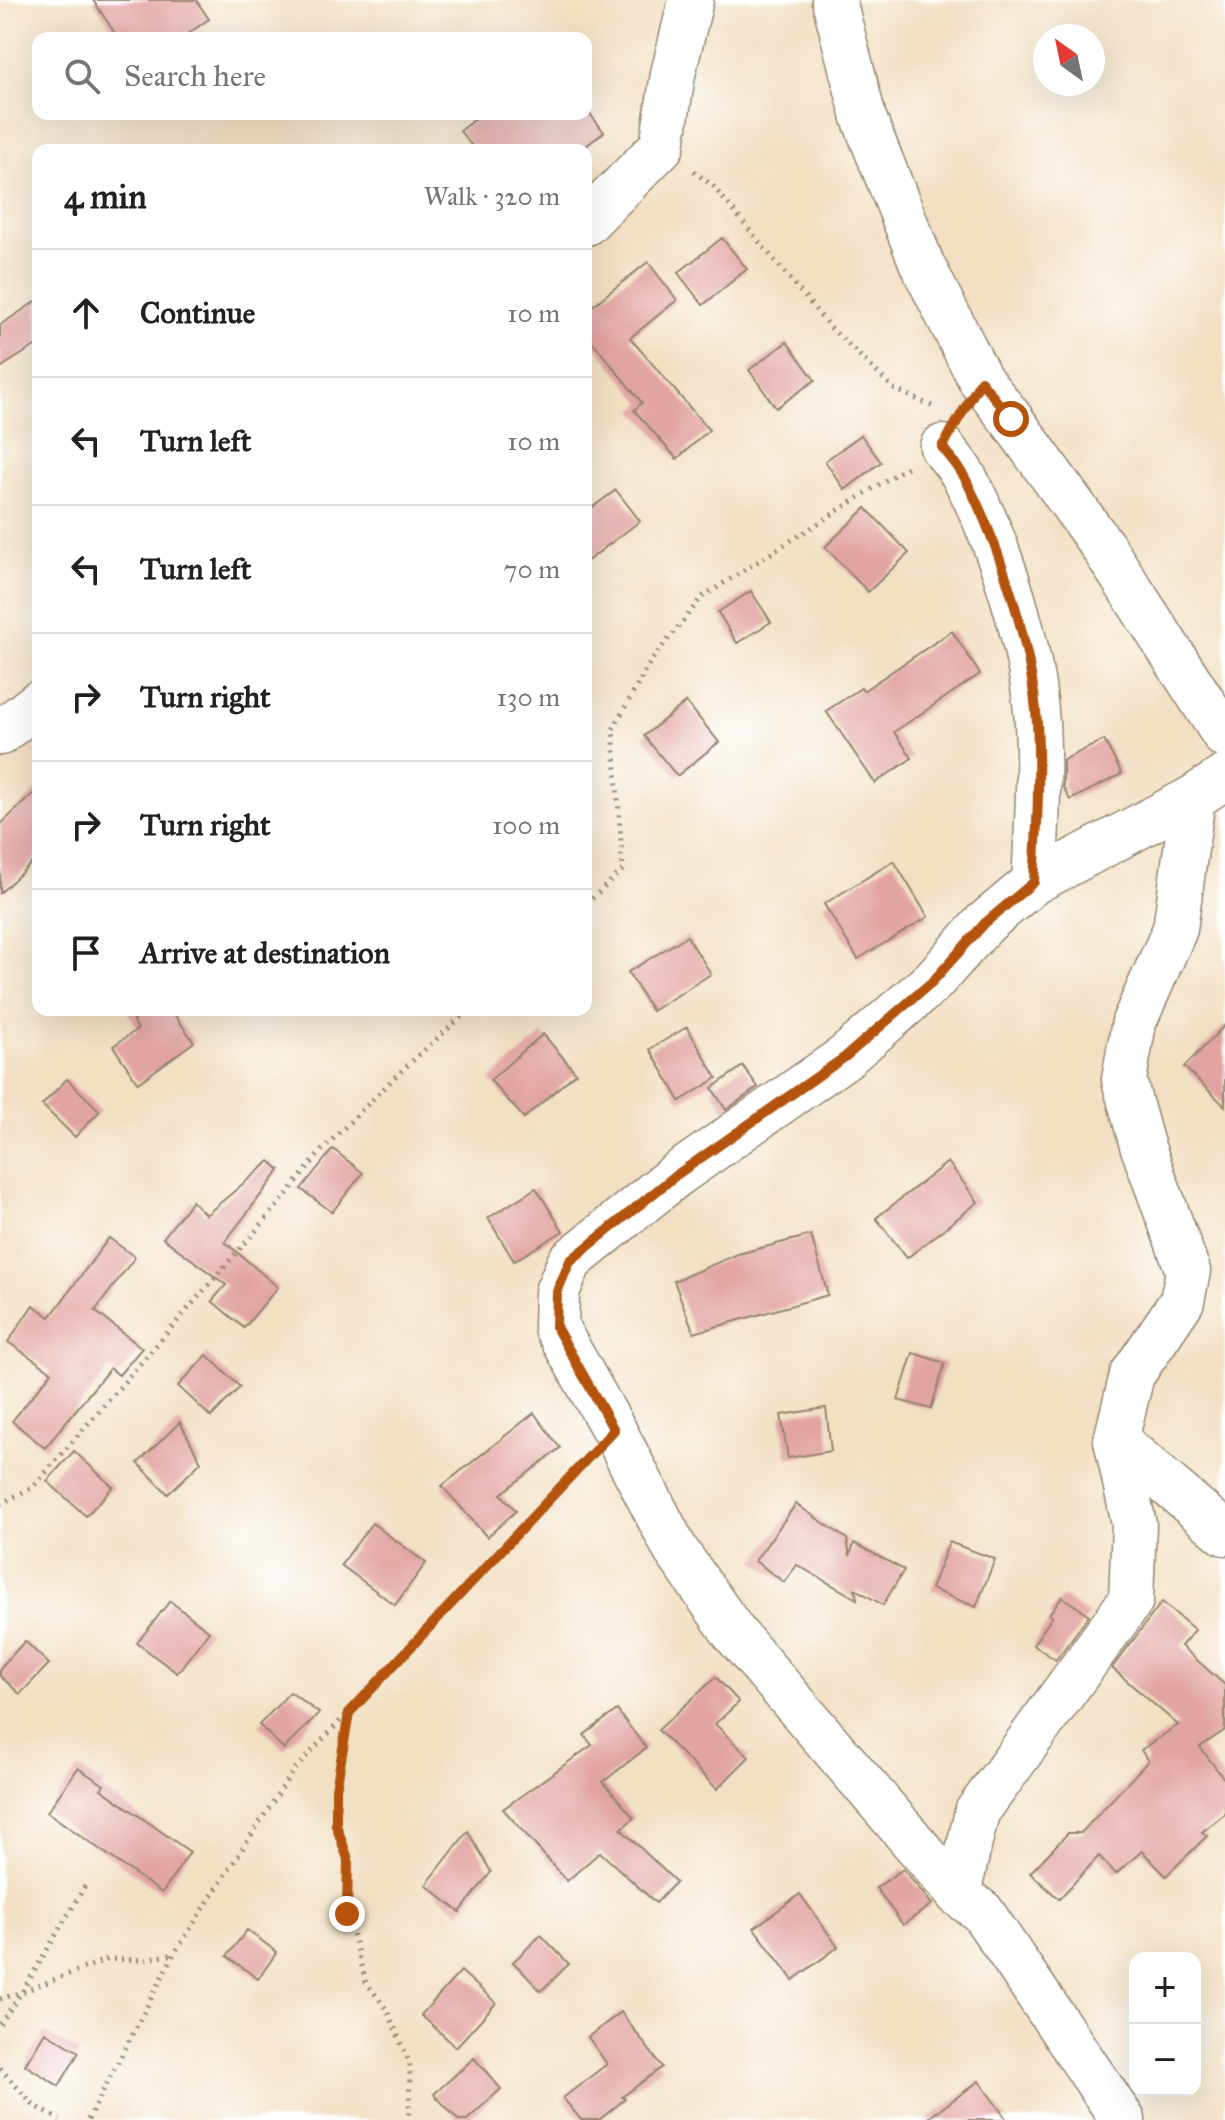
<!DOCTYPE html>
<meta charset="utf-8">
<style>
:root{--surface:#fff;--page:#f2f2f2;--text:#202124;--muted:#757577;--line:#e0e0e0}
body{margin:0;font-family:"IM FELL Great Primer",serif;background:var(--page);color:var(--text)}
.controls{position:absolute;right:24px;bottom:24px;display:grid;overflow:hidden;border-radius:16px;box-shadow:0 8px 32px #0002}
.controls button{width:72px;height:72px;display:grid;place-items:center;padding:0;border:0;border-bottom:2px solid var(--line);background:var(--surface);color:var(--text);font:40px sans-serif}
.compass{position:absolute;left:1033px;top:24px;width:72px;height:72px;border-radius:50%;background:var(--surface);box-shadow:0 8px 32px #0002;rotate:327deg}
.stop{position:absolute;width:24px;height:24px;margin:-18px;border:6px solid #b45309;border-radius:50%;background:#fff}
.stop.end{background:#b45309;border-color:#fff;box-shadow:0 2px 8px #0008}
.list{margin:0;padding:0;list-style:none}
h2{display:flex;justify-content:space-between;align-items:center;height:104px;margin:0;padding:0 32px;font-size:34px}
h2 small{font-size:26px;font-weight:400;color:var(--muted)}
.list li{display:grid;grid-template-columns:52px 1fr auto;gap:24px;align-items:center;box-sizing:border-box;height:128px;padding:0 32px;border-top:2px solid var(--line)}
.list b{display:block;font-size:30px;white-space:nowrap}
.list em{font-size:26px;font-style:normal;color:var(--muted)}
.icon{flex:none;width:44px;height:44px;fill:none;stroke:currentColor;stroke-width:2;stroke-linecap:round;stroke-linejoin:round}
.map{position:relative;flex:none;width:1225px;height:2120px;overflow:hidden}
.search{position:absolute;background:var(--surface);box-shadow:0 8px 32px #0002;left:32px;top:32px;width:560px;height:88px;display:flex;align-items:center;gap:20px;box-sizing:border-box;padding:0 28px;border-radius:16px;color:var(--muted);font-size:30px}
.panel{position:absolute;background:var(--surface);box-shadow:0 8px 32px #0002;left:32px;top:144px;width:560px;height:872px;border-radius:16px}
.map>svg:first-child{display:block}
</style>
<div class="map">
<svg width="1225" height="2120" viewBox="0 0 1225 2120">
<rect width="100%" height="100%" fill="#fff"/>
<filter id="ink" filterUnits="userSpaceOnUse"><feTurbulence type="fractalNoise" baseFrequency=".0125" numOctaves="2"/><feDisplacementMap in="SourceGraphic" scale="16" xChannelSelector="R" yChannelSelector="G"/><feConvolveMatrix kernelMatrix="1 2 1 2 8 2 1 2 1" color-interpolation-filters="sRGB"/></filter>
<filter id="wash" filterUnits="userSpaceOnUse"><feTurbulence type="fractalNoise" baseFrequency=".006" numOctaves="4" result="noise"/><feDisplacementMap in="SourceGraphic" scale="32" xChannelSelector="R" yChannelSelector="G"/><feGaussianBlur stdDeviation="1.8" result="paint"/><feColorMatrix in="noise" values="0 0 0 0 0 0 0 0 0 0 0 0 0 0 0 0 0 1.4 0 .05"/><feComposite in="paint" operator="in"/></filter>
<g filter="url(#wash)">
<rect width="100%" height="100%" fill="#f2e0c3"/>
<g id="blocks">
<!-- building -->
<g fill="#e2a4a2">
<path d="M93,0H196L209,19L182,38H118Z"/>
<path d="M481,114H590L604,132L581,150H475L460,131Z"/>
<path d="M722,238L747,269L703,305L678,273Z"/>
<path d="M648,262L677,300L630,338L709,430L677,459L634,410L642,403L586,334V311Z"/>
<path d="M38,300V344L0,368V325Z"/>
<path d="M787,342L815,380L776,408L749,370Z"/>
<path d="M861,435L881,462L845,490L825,461Z"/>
<path d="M616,490L640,521L586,562V512Z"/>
<path d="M866,508L909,553L868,592L825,547Z"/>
<path d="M751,591L771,622L737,643L718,612Z"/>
<path d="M952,631L980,674L894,732L912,758L875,783L826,711L861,688L863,691Z"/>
<path d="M686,702L719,742L677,776L644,736Z"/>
<path d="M1104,740L1122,774L1070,800L1063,787V760Z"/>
<path d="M38,789V857L0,893V825Z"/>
<path d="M894,861L928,917L858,959L824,904Z"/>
<path d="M687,936L711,974L652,1011L628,972Z"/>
<path d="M127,1010H171L194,1042L138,1083L113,1046L138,1029Z"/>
<path d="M1225,1025V1106L1184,1067Z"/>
<path d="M687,1027L717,1078L680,1101L650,1049Z"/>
<path d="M543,1034L576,1073L524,1118L490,1080Z"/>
<path d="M743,1066L758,1087L726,1110L712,1088Z"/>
<path d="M67,1079L100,1111L75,1137L42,1105Z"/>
<path d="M333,1149L363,1173L332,1212L301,1189Z"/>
<path d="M270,1161L280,1170L225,1242L278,1287L244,1328L212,1301L226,1285L163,1238L192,1201L206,1215Z"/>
<path d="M948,1162L978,1202L907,1258L876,1218Z"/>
<path d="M536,1188L563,1231L514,1261L488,1218Z"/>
<path d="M811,1235L828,1295L694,1333L674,1281L738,1254Z"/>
<path d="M109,1238L135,1257L95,1311L142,1348L119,1375L110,1368L45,1448L12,1421L52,1372L8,1342L33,1305L50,1317Z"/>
<path d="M913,1353L945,1363L931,1409L898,1400Z"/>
<path d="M207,1355L240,1387L211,1417L178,1386Z"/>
<path d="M826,1408L831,1451L788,1458L781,1415Z"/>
<path d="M534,1413L560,1448L501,1494L516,1511L487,1537L442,1486Z"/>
<path d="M180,1422L201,1462L168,1494L138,1463Z"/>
<path d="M74,1451L113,1487L86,1516L47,1481Z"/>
<path d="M796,1504L847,1539L850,1556L854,1543L904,1570L883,1605L855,1589L857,1599L797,1565L784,1582L755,1561Z"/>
<path d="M372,1523L426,1563L395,1605L341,1565Z"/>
<path d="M949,1542L995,1559L976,1607L931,1589Z"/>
<path d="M1062,1597L1089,1615L1056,1660L1033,1645L1052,1617L1049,1614Z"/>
<path d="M170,1601L209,1631L177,1673L137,1643Z"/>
<path d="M1162,1602L1195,1630L1181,1646L1225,1685V1730L1200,1747L1225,1780V1814L1202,1832L1207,1836L1166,1876L1142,1851L1116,1874L1099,1856L1059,1899L1030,1873L1068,1833H1081L1148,1761L1141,1750L1178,1725L1112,1668Z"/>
<path d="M25,1641L49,1664L20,1694L0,1676V1668Z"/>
<path d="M716,1677L739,1702L715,1724L749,1757L717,1789L658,1730Z"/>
<path d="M290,1692L319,1713L284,1749L259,1725Z"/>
<path d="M617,1710L646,1748L603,1782L634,1818L621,1829L676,1882L656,1903L600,1852L567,1881L503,1809L592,1745L584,1735Z"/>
<path d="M78,1768L104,1785L101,1789L190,1852L162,1893L47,1812Z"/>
<path d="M468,1831L491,1872L460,1912L426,1885Z"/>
<path d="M903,1869L932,1904L903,1925L876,1888Z"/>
<path d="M800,1894L838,1947L793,1980L754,1928Z"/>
<path d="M247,1930L277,1952L258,1979L227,1956Z"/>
<path d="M541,1935L569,1964L541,1991L513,1962Z"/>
<path d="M461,1971L496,2003L456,2047L421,2015Z"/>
<path d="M621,2012L662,2067L622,2097L625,2099L599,2120H581L563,2098L607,2064L588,2037Z"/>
<path d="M45,2032L79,2052L59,2086L25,2065Z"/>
<path d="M474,2058L501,2089L467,2120H458L434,2094Z"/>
<path d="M979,2081L1007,2120H926Z"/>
</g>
</g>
</g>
<g filter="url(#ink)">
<use href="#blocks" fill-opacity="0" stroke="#968570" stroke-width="2"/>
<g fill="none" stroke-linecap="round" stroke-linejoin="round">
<defs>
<g id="minor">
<path d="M834,0L864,118L922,264L981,381L1011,419L1103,547L1225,736"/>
<path d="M586,223L662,146L673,74L691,0"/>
<path d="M942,447C951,458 961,469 967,482C1002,550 1032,647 1037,723C1040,776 1037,829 1034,882"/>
<path d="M0,733L38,703"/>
<path d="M1116,1440L1225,1533"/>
<path d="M958,1894L977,1812L1131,1600L1134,1524L1116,1440L1132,1375L1182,1301L1188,1271L1142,1145L1124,1080L1134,1022L1175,929L1193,798"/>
<path d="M1123,2120L982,1912L958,1894L734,1633L675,1549L614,1430L556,1327L557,1292L570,1261L675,1176L845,1057L933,981L985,923L1034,882L1193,798L1225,777"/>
</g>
</defs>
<!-- minor casing -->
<use href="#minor" stroke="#968570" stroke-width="47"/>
<!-- path -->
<g stroke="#968570" stroke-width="5" stroke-dasharray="2 6" stroke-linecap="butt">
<path d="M694,171L713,186L828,325L894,389L932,406"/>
<path d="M586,904L623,870L613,729L651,661L702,597L907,467"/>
<path d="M0,1504L33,1487L280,1203L322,1150L400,1072L469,1010"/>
<path d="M349,1714L336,1789V1825L348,1859L347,1914L366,1982L387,2010L410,2064L409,2120"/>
<path d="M0,1999L22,1992L85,1886"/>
<path d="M0,2024L22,1992L108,1959L144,1960L174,1954"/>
<path d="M0,2068L32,2104L60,2120"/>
<path d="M88,2120L174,1954L293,1771L585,1461"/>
</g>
<!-- minor -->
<use href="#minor" stroke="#fff" stroke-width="44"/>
</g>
</g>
<g fill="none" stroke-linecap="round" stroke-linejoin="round" filter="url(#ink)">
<!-- route -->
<path stroke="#b45309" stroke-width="10" d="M347,1914L348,1859L336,1825V1789L349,1713L614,1430L556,1327L557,1292L570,1261L675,1176L845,1057L933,981L985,923L1034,882C1037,829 1040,776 1037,723C1032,647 1001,549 967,482C961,469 951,458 942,447L981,381L1011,419"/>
</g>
</svg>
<div class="controls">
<button>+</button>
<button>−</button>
</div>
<svg class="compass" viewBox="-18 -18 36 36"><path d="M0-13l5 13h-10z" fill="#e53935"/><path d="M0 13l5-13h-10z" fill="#757577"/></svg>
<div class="stop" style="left:1011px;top:419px"></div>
<div class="stop end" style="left:347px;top:1914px"></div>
<div class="search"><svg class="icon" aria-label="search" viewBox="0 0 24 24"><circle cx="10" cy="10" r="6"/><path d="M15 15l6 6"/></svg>Search here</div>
<section class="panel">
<h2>4 min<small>Walk · 320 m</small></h2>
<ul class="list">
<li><svg class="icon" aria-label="ahead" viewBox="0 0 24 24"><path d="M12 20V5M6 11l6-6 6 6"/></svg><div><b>Continue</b></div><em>10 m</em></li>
<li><svg class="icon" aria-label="left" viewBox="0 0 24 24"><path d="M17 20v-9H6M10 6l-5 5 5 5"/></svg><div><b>Turn left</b></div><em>10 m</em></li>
<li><svg class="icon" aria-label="left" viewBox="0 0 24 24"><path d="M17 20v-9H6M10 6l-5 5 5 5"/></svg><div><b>Turn left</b></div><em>70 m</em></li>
<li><svg class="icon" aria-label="right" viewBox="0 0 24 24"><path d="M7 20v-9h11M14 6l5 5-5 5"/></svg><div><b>Turn right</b></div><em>130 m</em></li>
<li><svg class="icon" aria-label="right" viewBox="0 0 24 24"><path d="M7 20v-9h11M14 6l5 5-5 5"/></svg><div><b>Turn right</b></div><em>100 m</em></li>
<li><svg class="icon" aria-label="arrive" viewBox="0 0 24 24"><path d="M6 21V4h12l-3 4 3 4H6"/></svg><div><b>Arrive at destination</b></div></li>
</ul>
</section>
</div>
